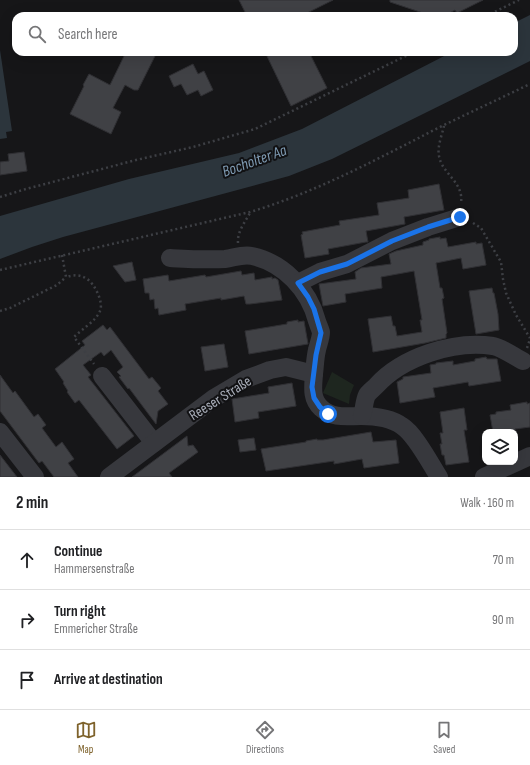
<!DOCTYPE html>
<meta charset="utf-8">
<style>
:root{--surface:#fff;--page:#f6f6f6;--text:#202124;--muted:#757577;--line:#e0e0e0;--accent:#7e622b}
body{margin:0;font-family:"Sofia Sans Condensed",sans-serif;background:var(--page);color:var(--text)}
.controls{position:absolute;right:12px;bottom:12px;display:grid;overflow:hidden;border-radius:8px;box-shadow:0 4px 16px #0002}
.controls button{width:36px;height:36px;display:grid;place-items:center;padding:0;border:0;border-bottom:1px solid var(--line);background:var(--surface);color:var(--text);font:20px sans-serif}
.stop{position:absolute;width:12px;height:12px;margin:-9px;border:3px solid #1a73e8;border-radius:50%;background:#fff}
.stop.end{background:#1a73e8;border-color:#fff;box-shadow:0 1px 4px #0008}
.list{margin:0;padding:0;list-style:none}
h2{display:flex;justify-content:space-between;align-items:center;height:52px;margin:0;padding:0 16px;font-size:17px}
h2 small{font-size:13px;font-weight:400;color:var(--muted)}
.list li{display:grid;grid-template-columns:26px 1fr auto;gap:12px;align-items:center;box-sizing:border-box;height:60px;padding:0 16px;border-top:1px solid var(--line)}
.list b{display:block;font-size:15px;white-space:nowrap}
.list p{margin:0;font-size:13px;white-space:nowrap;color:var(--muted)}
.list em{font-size:13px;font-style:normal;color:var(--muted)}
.icon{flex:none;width:22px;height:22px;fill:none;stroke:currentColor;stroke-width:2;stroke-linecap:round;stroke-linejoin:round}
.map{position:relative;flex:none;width:530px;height:477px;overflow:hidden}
.search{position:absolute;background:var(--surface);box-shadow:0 4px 16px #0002;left:12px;right:12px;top:12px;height:44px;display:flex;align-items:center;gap:10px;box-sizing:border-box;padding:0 14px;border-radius:12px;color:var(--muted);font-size:15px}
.sheet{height:232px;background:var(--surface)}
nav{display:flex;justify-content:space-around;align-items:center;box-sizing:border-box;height:56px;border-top:1px solid var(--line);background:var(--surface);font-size:11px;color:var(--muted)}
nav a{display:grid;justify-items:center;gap:2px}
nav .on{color:var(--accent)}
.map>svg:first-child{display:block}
</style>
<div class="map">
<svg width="530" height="477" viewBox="0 0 530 477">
<rect width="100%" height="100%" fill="#161618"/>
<!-- green -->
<path fill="#1e261f" d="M332,372L354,385L350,395L349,404L323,393Z"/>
<!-- water -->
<g fill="#2c353c">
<path d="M530,15V61L332,159L289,176L63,237L32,247L0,259V216L129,179L239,153L302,129L452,52H514V23Z"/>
<path d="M0,50L12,131L6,132L7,138L0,139Z"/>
</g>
<!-- building -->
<g fill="#404145" stroke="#303034">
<path d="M239,0H333L301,16H247Z"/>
<path d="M390,0H483L457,13L455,10L444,16H432L390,2Z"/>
<path d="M126,52H146L155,56L138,90H134L125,85L113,108L121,112L111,134L70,114L84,86L83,85L89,74L110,85Z"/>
<path d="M265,52H309L327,88L291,106Z"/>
<path d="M193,64L198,74L204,71L213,90L201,96L198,90L187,95L181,84L174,87L169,76Z"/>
<path d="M24,152L27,171L0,175V162L9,161L8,154Z"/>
<path d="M439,184L444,210L404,217L405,224L366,231L368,242H366L328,249L329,254L305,258L301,235L303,234L302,232L340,225L339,221L379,215L377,203L409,198L408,190Z"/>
<path d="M440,237V239L446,238L448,247L476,242V244L482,243L486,265L463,269L461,258L436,263L440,288H442L444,298L442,299L447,333L446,334V338L425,343L373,352L368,319L391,316L393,326H395L397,336L422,332L420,320H422L414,271L381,277L382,288L345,294L346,302L323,306L319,284L356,279L355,272L361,268L391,264L389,254L396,251L423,245V242L429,240V239Z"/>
<path d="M132,262L136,280L125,282L113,266Z"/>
<path d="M241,271L242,275L254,273L255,280L272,277V279L275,278L278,280L282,300L250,304H246L244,296L221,300V298L185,304L186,310L159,315L158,308L155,309L154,299L150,300L149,293H145L143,279L168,275L169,281L205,275L206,277Z"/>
<path d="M492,288L493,293H494L498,314L499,330L476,334L469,291Z"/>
<path d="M298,320V322L304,321L308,344L249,354L245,331L287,324V322Z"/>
<path d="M103,325L107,330L110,327L149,379L152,377L161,388L158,391L168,404L158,411L156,424L129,388L128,389L119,377L121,376L117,372L123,367L111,350L104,356L101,352L83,365L91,375L88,377L134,436L117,449L79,400L75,403L67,392L68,391L63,383L64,382L55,369L85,345L82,341Z"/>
<path d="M224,344L228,367L205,371L201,347Z"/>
<path d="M486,357L487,359H497L501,381L469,386L468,382L433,388L435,397L400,403L397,382L403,379V377L431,373L430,365L436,364V363L453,361V365L475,361V359Z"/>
<path d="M0,375L13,393L15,391L34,417L38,414L46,425L42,428L56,447L62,442L74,459L68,463L78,477H54L42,461L39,463L0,411Z"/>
<path d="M292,383L296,406L258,412L259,418L235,422L232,399L269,393L268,387Z"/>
<path d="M527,402V404L530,403V427L515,429L516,432H493L490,415L496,414V412L511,410L510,405Z"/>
<path d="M464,408L467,430H464L469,462L446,465L444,455H442L440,444H442L440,433H443L440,412Z"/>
<path d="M371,432L373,442L396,440L399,463L364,468L362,459L334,464V461L266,471L261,449L306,442V441L317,439V440H323Z"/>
<path d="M187,436L188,446L193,445L198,452L169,473L172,477H132Z"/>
<path d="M254,438L256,450L240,452L238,440Z"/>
<path d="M0,455L17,477H0Z"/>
</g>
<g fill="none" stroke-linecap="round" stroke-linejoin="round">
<!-- path -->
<g stroke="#3d3f44" stroke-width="2.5" stroke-dasharray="2 3" stroke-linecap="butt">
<path d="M486,16L519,0"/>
<path d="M444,126C442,135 437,147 439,156C442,174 464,182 461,203"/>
<path d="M0,197L26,189L136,160L193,147L255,129L414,52"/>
<path d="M473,223L481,228L501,262L503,279L506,293L516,315L530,338"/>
<path d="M238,243C237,232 245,222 250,213"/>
<path d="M62,255L66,277C73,275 80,274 87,279C94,283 104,302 100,311C96,321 82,329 74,337L94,364"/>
<path d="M0,270L250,212C317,192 379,158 442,126C471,112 501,98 530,84"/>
<path d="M0,311L10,308L57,285L66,277"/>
<path d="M527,348L530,339"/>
</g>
<!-- minor -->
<g stroke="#37383d" stroke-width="18">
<path d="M170,258C189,259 206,260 225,259C234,258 242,254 252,256C284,263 309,290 317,321C318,324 320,329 321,332C321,338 318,345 317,350C315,358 315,366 314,374C313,387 311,399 321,408C333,419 347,416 361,416C375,416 391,418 402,426C415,434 430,463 439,477"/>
<path d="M298,283L320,272L347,264L392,241L428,227L460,217"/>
<path d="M102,376L154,443"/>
<path d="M362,416C364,410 364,401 367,395C369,392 373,389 376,386C402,357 454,340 493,346C501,347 515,357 523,361"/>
<path d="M0,432L35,477"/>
<path d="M109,477L214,398L246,379L270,370L286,367L314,374"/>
<path d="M484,477L530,456"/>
</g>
</g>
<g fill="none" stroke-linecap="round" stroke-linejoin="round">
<!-- route -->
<path stroke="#1a73e8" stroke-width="5" d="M328,414L320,407L314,398L312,387L316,355L321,333L314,309L308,297L298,283L320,272L347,264L392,241L428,227L460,217"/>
</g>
<g text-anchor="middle" stroke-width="4" stroke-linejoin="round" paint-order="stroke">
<!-- street labels -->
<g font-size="15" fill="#a8adb8" stroke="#111113">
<text transform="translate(220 398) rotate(-32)" y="5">Reeser Straße</text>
</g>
<!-- water labels -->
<g font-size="16" font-style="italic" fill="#7f9bb3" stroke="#111113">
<text transform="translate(254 160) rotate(-20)" y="6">Bocholter Aa</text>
</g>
</g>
</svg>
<div class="controls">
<button><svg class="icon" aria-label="layers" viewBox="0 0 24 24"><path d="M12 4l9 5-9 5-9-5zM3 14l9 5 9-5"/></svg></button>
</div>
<div class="stop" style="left:328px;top:414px"></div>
<div class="stop end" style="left:460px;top:217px"></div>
<div class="search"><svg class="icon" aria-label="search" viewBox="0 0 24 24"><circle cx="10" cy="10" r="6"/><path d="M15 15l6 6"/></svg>Search here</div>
</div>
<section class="sheet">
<h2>2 min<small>Walk · 160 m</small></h2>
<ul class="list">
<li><svg class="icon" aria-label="ahead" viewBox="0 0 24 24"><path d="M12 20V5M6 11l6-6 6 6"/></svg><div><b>Continue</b><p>Hammersenstraße</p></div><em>70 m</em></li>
<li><svg class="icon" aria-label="right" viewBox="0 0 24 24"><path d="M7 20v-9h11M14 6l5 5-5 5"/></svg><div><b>Turn right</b><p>Emmericher Straße</p></div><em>90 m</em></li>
<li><svg class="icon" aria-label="arrive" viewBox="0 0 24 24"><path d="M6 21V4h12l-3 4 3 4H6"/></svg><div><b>Arrive at destination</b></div></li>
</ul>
</section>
<nav>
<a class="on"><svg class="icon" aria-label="map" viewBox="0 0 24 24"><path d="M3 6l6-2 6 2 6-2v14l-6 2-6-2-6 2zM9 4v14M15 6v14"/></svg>Map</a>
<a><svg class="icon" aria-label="directions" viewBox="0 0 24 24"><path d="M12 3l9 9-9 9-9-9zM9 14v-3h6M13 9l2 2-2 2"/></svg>Directions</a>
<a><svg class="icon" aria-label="saved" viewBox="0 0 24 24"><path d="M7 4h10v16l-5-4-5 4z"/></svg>Saved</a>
</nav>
